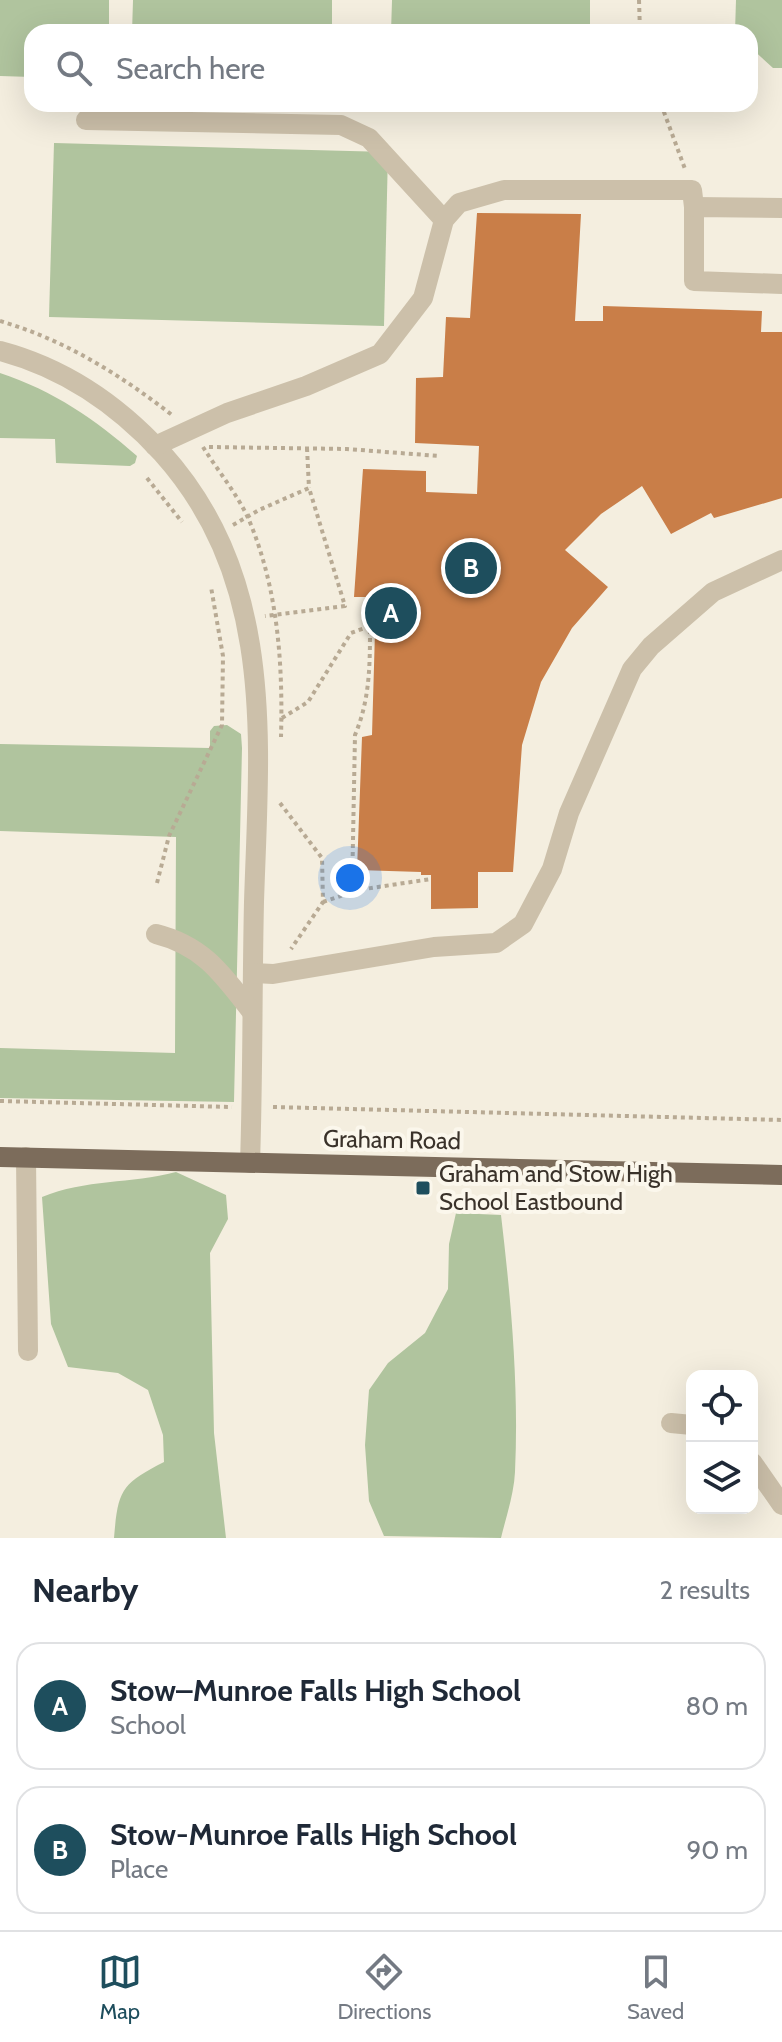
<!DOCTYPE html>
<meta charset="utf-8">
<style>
:root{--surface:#fff;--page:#f2f2f3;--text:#1f2937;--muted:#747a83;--line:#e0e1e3;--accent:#1e4e5d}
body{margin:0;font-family:Cabin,sans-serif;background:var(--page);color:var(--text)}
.controls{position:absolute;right:24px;bottom:24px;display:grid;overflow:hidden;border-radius:16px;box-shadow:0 8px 32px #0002}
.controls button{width:72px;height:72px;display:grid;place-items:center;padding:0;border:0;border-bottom:2px solid var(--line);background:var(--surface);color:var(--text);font:40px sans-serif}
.you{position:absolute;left:350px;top:878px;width:28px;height:28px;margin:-20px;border:6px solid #fff;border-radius:50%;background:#1a73e8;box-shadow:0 0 0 12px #1a73e833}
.badge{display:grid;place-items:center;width:52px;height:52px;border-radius:50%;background:var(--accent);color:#fff;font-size:26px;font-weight:700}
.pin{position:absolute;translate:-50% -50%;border:4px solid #fff;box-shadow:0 2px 8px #0006}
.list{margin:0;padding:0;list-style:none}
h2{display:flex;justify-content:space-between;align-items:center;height:104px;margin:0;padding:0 32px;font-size:34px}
h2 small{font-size:26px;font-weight:400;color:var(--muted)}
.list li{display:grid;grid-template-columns:52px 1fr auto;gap:24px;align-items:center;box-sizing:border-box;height:128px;margin:0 16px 16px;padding:0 16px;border:2px solid var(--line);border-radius:24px}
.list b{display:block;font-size:30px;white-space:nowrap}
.list p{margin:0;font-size:26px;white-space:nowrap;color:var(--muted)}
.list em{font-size:26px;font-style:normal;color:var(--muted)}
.icon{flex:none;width:44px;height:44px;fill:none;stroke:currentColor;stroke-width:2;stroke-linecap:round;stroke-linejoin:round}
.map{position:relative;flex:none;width:782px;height:1538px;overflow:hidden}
.search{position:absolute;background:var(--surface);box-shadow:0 8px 32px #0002;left:24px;right:24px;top:24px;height:88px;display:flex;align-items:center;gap:20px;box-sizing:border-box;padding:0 28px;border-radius:24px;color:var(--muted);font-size:30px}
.sheet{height:392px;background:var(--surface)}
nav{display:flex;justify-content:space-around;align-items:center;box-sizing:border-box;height:112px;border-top:2px solid var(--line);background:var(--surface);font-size:22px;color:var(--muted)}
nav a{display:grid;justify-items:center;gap:4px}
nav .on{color:var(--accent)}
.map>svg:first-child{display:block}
</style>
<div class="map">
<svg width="782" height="1538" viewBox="0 0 782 1538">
<rect width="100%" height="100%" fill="#f4eedf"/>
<!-- green -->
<g fill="#b0c49e">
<path d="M0,0H109V32H32V77L0,76Z"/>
<path d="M133,0H332V32H132Z"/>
<path d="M392,0H590V32H391Z"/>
<path d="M736,0H782V68H773L750,47V32H735Z"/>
<path d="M54,143L388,152L384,326L49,317Z"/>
<path d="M0,373C54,391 95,419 137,456L135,463L130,466L56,463L55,439L0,438Z"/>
<path d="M227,725L241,734L242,748L234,1102L0,1098V1048L175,1053L176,837L0,831V744L210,748V731L214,726Z"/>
<path d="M176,1172L226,1195L228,1219L210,1253L214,1433L226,1538H114C118,1490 121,1484 164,1462L163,1435L148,1390L118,1373L68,1367L51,1324L42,1197C85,1179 131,1184 176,1172Z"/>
<path d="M456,1213L501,1215C511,1300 519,1386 515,1472C514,1494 506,1517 501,1538L384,1536L369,1501L365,1445L369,1390L388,1363L425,1333L448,1289L449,1244Z"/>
</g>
<!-- building -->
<path fill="#c97e48" d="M477,213L581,214L575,321H603V306L762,311L761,332H782V498L714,518L711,513L671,534L642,486L601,514L565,550L608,587L572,628L541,682L522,745L513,872H478V908L431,909V875H421V872L357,870L362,737L372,735L376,597H354L363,469L426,471V492L477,494L479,446L415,443L416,378L443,377L446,317L470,318Z"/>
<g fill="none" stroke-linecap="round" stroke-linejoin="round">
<!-- path -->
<g stroke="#b8aa94" stroke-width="4" stroke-dasharray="4 4" stroke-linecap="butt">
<path d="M639,0L640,32"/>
<path d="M661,104L685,169"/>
<path d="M0,321C65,340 119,374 172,415"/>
<path d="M203,447C218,471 238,495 249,520C278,589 283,664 281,737"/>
<path d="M209,447L347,449L439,456"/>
<path d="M307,448L309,488"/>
<path d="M147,478L182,522"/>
<path d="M233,525L259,510L309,488L345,606L265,616"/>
<path d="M282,718L308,702L351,633L370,626C370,665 370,699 355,735L352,892"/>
<path d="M280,803L322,858L323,902L291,949"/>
<path d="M157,883L169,836L222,725L223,656L211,587"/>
<path d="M323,902L358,890L431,879"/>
<path d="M0,1101L232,1107"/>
<path d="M273,1107L782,1120"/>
</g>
<!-- minor -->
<g stroke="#ccc0aa" stroke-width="20">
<path d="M86,120L341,125L369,138L444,220"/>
<path d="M782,208L694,207V281L782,284"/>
<path d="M0,351C64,368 118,405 162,453C277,581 259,743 254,902C252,989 253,1076 250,1163"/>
<path d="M155,446L227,413L306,386L380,354L423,298L444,220L459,203L504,190H692L694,207"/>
<path d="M156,934C204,946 223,975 252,1012"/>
<path d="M253,973L273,974L434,947L496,943L523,924L552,869L569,813L632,669L651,646L713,592L782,560"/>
<path d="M26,1157L28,1351"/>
<path d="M671,1423L692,1425"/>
<path d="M752,1462L782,1505"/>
</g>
<!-- major -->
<path stroke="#7c6c5b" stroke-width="20" d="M0,1157L782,1175"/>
</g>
<!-- markers -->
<rect fill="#1e4e5d" stroke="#fbf7ec" stroke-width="3" x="415" y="1180" width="16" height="16" rx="4"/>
<g text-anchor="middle" stroke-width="8" stroke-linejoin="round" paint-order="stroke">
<!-- street labels -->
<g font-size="24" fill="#3a322a" stroke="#fbf7ec">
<text transform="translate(392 1140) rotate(1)" y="8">Graham Road</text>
</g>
<!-- poi labels -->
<g font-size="24" fill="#3a322a" stroke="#fbf7ec" text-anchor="start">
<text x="439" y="1182">Graham and Stow High<tspan x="439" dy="28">School Eastbound</tspan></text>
</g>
</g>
</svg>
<div class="controls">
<button><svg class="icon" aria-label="locate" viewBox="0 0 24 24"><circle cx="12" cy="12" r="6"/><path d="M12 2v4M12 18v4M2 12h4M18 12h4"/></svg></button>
<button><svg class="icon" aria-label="layers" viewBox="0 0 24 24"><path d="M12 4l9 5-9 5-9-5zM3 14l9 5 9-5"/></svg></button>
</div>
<div class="you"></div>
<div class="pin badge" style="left:391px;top:613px">A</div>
<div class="pin badge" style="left:471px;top:568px">B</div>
<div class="search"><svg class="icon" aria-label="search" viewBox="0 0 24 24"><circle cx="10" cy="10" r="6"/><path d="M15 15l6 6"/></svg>Search here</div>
</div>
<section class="sheet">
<h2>Nearby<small>2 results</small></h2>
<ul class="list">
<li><span class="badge">A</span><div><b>Stow–Munroe Falls High School</b><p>School</p></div><em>80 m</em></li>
<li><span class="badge">B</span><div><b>Stow-Munroe Falls High School</b><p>Place</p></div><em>90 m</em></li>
</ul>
</section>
<nav>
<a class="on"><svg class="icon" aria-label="map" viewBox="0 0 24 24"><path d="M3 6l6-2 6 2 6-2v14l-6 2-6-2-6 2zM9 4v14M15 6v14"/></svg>Map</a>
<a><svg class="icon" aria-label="directions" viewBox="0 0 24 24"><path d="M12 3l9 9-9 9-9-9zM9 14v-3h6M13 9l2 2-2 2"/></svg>Directions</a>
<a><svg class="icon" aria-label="saved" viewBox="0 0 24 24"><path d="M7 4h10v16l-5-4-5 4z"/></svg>Saved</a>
</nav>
